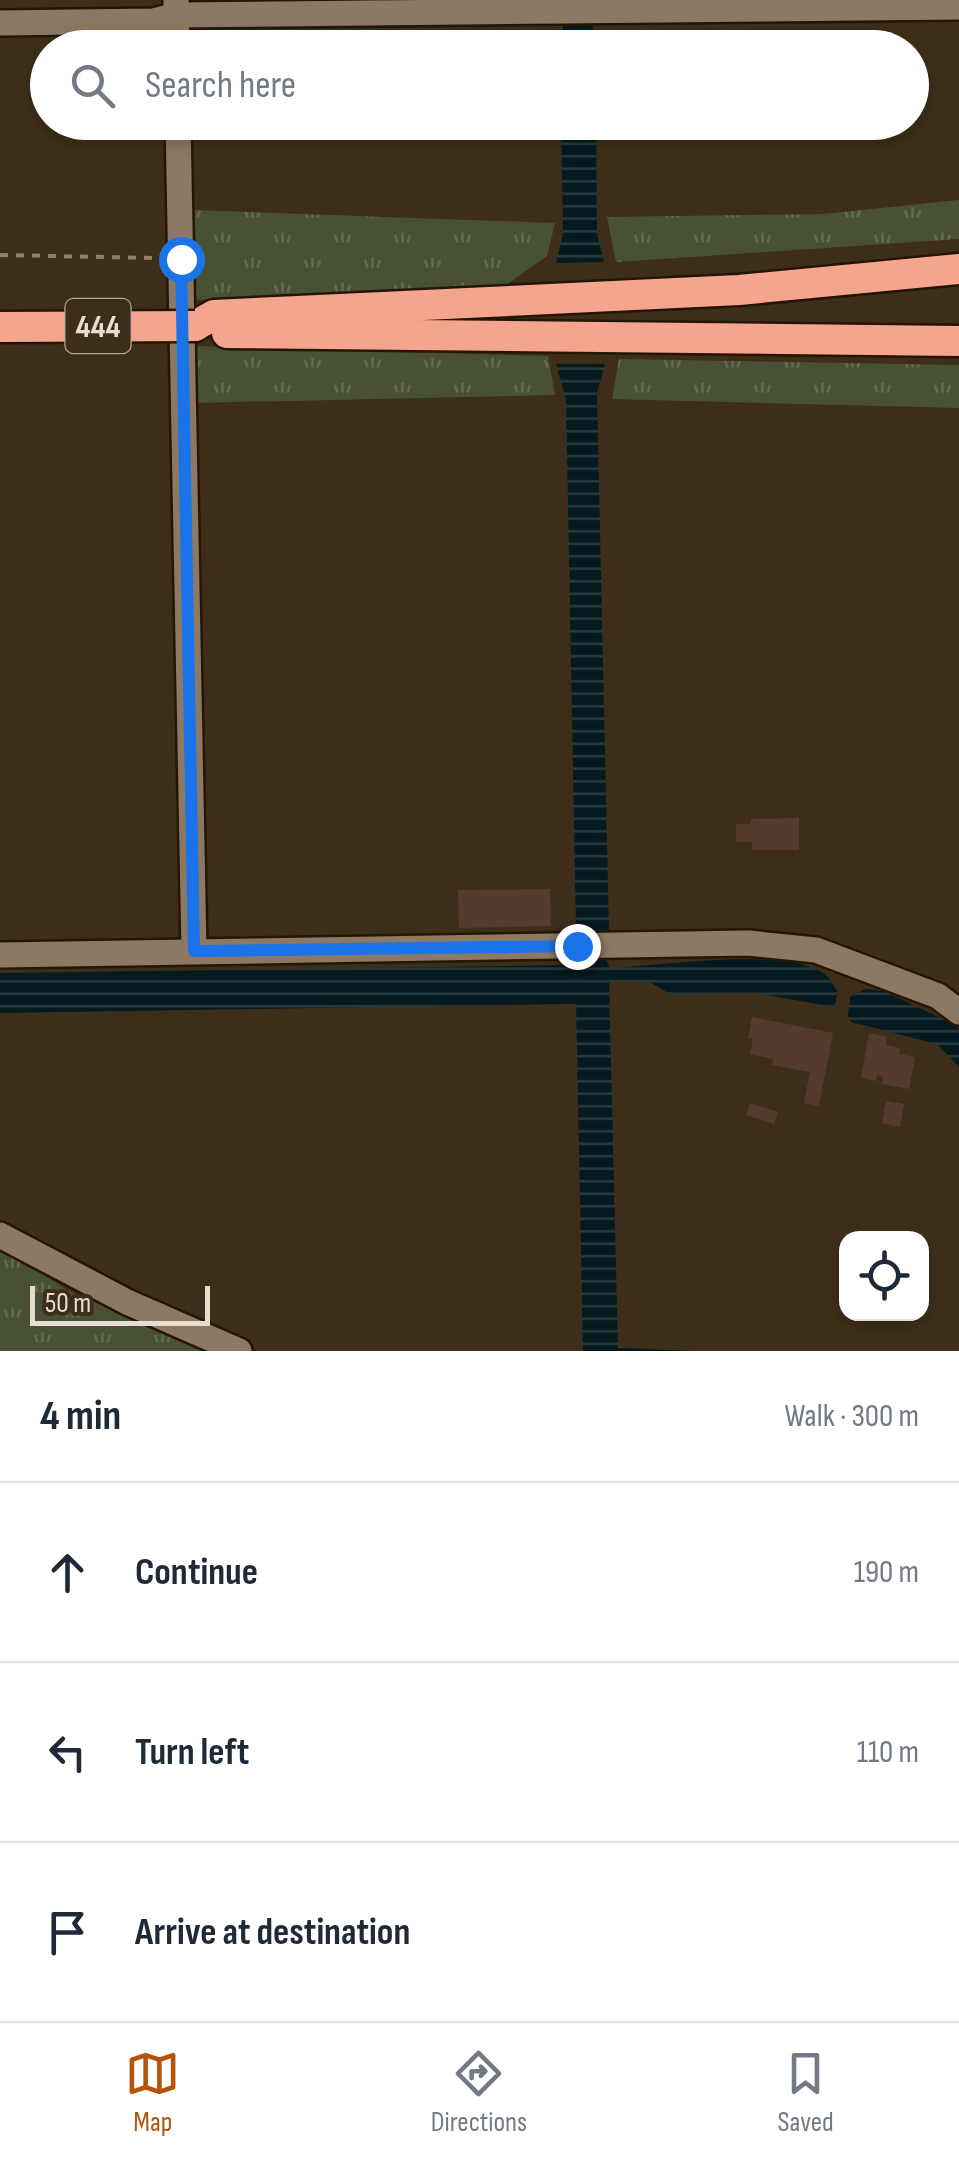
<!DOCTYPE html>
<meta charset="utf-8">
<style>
:root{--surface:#fff;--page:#f6f6f7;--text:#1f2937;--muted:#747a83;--line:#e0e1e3;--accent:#b45309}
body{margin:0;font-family:"Sofia Sans Condensed",sans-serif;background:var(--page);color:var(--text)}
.controls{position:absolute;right:30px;bottom:30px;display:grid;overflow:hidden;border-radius:20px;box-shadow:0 5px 15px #0003}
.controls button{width:90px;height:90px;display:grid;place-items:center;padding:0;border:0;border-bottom:2px solid var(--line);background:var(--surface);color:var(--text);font:50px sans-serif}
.scale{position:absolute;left:30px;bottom:25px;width:180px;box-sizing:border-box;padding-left:10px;border:5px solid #e8ddd1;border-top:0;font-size:28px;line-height:35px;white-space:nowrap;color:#e8ddd1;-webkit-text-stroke:8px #3e2e19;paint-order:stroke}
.stop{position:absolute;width:30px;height:30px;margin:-22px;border:8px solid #1a73e8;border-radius:50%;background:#fff}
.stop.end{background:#1a73e8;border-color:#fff;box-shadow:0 2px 10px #0008}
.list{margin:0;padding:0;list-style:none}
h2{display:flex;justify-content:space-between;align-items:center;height:130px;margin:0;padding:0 40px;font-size:42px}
h2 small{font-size:32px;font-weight:400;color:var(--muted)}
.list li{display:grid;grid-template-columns:65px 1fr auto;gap:30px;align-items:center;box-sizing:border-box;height:180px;padding:0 40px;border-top:2px solid var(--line)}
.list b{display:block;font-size:38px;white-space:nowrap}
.list em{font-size:32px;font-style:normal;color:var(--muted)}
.icon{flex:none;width:55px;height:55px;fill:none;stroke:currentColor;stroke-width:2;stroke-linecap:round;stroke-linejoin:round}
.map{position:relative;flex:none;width:959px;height:1351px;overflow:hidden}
.search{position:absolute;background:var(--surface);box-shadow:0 5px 15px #0003;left:30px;right:30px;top:30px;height:110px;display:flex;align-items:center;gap:25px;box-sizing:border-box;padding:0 35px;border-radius:55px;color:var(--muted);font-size:38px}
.sheet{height:670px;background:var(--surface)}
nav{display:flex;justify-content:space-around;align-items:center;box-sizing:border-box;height:140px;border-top:2px solid var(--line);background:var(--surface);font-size:28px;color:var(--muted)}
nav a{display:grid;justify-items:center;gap:5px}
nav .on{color:var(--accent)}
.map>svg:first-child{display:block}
</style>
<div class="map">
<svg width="959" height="1351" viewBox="0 0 959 1351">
<defs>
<pattern id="grass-tufts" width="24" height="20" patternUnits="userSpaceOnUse" patternTransform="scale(2.5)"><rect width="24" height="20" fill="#495135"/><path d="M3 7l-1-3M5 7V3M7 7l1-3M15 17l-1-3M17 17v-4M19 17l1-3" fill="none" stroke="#636a51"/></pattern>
<pattern id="water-rules" width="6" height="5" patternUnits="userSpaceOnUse" patternTransform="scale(2.5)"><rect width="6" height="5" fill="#041a1f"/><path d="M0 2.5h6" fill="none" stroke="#293b3e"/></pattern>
</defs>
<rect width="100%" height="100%" fill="#3e2e19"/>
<!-- grass -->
<g fill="url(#grass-tufts)">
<path d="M959,200V239L616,262L607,217L823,214Z"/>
<path d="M192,210L555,223L547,256L503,287L195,300Z"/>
<path d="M191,346L548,356L555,395L192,403Z"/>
<path d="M619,359L959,365V408L612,399Z"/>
<path d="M0,1246L67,1290L207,1351H0Z"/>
</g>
<!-- water -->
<g fill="url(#water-rules)">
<path d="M563,0H588L596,47H559V33H563Z"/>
<path d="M561,123H596L597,233L604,262L556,263L563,233Z"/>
<path d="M556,364H605L597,393L609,931H605V937H581V931H576L566,400Z"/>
<path d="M582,957H605L610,968C659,966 785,946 825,974C830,978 835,987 838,993L834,1007L755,993L672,995L647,981L609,982L618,1348L696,1351H583L576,1004L0,1013V973L581,965Z"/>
<path d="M865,989L883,991L956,1025L959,1029V1067L937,1044L851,1022L848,1016L850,997Z"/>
</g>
<!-- building -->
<g fill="#543b2e">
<path d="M799,818V850H752V842H736V824H751V819Z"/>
<path d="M550,889L551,926L459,928L458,890Z"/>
<path d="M752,1017L833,1033L819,1106L804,1103L810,1072L772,1065L773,1059L750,1054L753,1038H748Z"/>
<path d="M869,1033L887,1037L886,1045L900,1048L899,1054L915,1057L909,1089L882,1084L883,1076L877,1075L876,1081L861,1078Z"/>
<path d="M886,1101L904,1104L900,1127L882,1123Z"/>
<path d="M750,1103L778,1112L774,1124L746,1115Z"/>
</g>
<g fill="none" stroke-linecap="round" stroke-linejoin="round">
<defs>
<g id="minor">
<path d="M176,0L177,48"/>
<path d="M0,23L153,21L176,15L959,7"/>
<path d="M178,122L194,951"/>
<path d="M0,955L748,943L816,950L938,996L959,1012"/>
<path d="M0,1235L127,1302L239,1351"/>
</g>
<g id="highway">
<path d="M195,326L214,315L739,290L959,269"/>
<path d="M227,333L959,341"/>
</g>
</defs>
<!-- minor casing -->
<use href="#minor" stroke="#251603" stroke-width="30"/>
<!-- highway casing -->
<use href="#highway" stroke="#251603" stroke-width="35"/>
<!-- path -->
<path stroke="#8e806f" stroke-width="4" stroke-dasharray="8 8" stroke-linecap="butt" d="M0,255L155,258"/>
<!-- minor -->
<use href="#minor" stroke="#8d7963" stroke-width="25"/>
<!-- highway -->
<use href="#highway" stroke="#f4a58f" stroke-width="30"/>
<defs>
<path id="highway-bridge" d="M0,327L195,326"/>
</defs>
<!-- highway-bridge casing -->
<use href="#highway-bridge" stroke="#251603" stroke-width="35" stroke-linecap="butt"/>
<!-- highway-bridge -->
<use href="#highway-bridge" stroke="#f4a58f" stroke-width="30"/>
</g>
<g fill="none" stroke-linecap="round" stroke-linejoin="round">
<!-- route -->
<path stroke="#1a73e8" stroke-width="12" d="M181,259L194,951L577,946"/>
</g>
<g text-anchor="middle" stroke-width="8" stroke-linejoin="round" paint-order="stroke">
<!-- shield labels -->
<rect fill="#3e2e19" stroke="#b5a89a" stroke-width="2.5" x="65.5" y="299" width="65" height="54" rx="8"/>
<g font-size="32" font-weight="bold" fill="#e8ddd1">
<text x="98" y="337">444</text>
</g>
</g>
</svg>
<div class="controls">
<button><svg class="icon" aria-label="locate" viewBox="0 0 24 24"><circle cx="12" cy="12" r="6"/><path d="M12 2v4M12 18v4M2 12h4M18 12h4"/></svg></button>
</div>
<div class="scale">50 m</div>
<div class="stop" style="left:181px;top:259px"></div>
<div class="stop end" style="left:577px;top:946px"></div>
<div class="search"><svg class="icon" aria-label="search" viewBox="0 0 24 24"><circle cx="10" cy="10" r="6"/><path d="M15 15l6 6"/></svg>Search here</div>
</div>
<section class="sheet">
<h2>4 min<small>Walk · 300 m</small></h2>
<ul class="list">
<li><svg class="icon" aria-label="ahead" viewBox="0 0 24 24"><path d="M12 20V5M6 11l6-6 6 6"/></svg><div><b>Continue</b></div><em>190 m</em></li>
<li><svg class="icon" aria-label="left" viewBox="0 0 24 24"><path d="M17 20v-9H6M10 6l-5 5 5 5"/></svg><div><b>Turn left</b></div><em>110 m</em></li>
<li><svg class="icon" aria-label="arrive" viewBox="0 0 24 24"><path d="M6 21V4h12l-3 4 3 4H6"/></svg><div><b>Arrive at destination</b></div></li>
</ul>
</section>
<nav>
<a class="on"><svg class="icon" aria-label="map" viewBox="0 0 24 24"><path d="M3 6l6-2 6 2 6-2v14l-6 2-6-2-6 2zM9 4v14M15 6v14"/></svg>Map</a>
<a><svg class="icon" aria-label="directions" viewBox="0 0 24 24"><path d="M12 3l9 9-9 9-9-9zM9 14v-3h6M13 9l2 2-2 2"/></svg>Directions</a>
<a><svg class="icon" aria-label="saved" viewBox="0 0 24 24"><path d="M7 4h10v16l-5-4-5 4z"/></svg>Saved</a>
</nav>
